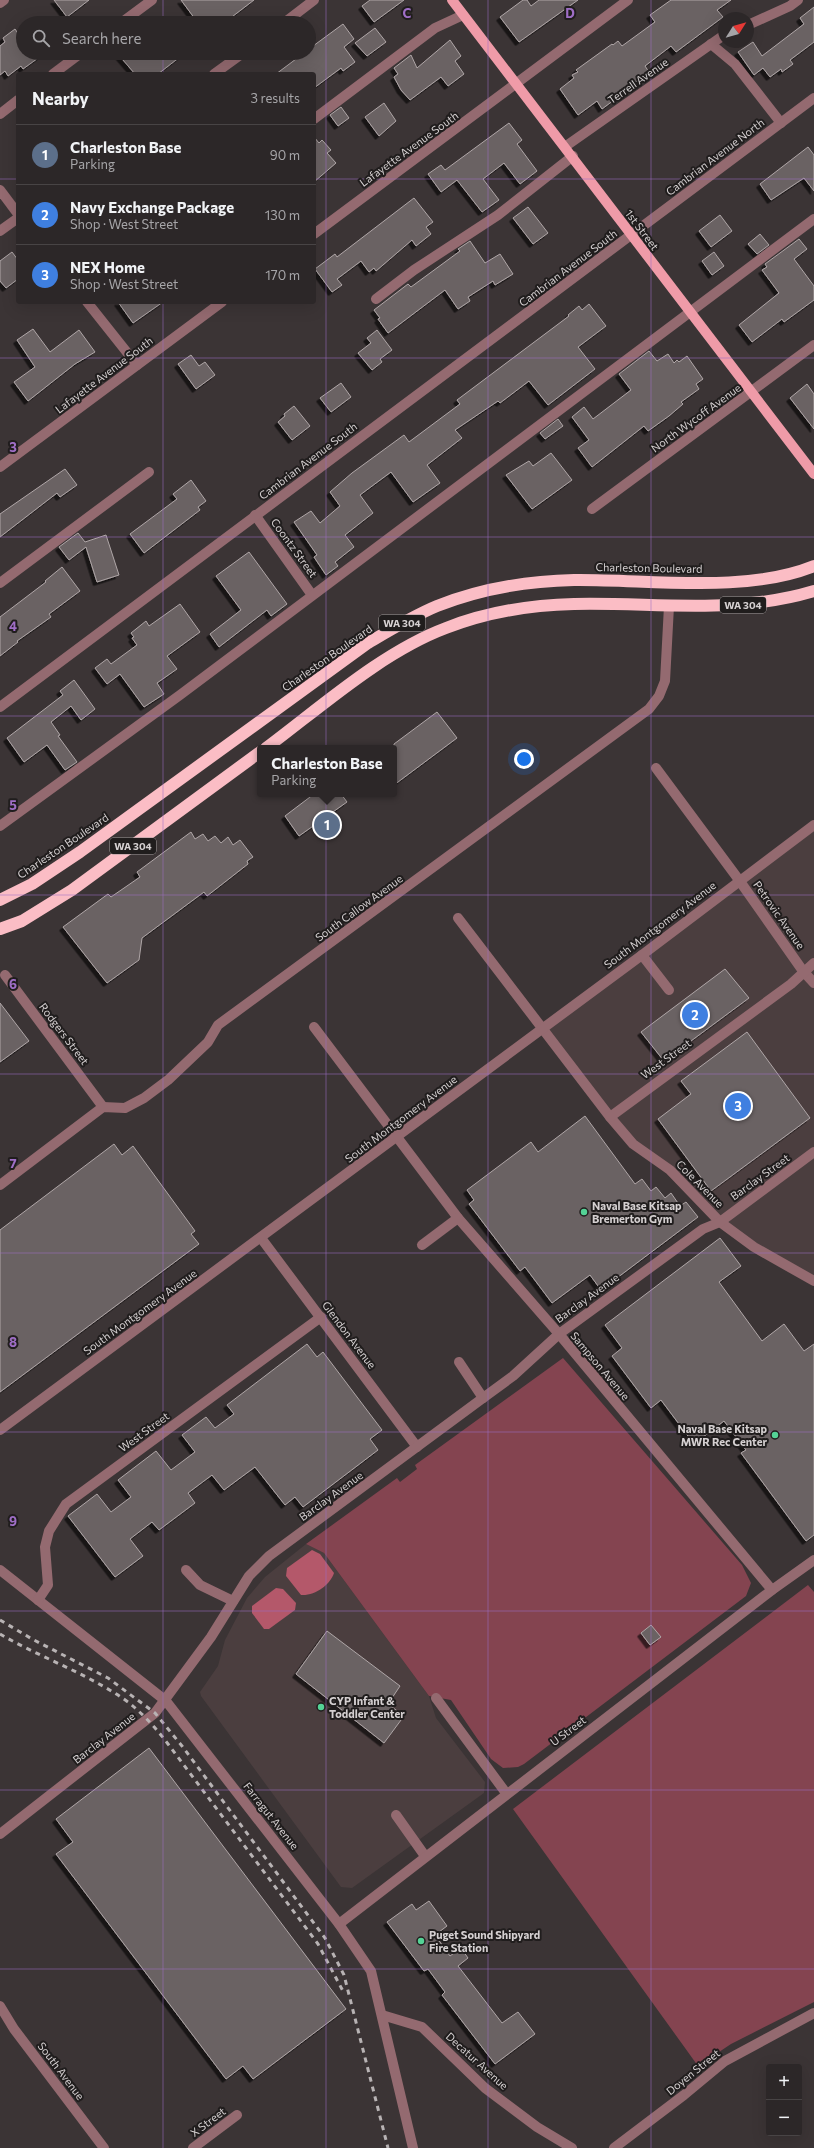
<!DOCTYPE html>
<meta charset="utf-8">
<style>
:root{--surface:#2c2728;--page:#383334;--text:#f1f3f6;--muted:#a6a5a8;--line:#484445;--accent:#95b2f1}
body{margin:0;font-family:Commissioner,sans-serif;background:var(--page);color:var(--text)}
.controls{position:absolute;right:12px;bottom:12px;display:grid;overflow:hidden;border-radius:4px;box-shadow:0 4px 16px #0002}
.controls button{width:36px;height:36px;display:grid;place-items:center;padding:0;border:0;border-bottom:1px solid var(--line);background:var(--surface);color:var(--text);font:20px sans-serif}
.compass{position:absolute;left:718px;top:12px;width:36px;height:36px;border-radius:50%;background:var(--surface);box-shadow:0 4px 16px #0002;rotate:53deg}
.you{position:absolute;left:524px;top:759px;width:14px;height:14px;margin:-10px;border:3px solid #fff;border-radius:50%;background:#1a73e8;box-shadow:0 0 0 6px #1a73e833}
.badge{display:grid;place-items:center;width:26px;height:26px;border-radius:50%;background:var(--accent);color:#fff;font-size:13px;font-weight:700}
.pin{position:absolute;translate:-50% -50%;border:2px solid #fff;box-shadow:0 1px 4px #0006}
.popup{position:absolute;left:257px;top:745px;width:140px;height:52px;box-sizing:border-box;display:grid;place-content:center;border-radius:4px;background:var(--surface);filter:drop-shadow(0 1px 3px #0005);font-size:13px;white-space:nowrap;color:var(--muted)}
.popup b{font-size:15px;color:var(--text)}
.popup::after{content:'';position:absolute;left:50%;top:100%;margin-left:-8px;border:8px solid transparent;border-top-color:var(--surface)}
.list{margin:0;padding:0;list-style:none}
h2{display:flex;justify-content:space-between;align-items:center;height:52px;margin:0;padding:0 16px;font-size:17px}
h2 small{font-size:13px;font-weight:400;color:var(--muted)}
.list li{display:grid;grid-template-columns:26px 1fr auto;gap:12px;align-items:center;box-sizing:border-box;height:60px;padding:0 16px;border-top:1px solid var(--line)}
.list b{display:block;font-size:15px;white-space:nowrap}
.list p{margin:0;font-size:13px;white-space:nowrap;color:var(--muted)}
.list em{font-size:13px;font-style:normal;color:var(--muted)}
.icon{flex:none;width:22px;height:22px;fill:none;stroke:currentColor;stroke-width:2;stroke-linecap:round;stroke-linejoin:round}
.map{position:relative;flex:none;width:814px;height:2148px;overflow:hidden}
.search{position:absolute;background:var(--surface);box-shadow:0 4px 16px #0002;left:16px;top:16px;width:300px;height:44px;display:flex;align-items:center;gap:10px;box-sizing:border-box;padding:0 14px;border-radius:22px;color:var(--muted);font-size:15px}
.panel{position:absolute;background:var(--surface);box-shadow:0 4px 16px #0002;left:16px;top:72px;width:300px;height:232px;border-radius:4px}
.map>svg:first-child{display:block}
</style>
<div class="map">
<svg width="814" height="2148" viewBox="0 0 814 2148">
<defs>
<filter id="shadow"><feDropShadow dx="-3.5" dy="3.5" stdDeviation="0" flood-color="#0009"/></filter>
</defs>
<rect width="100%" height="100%" fill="#3b3435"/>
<!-- built -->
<g fill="#4b3e3f">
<path d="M814,825V1281L720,1222L633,1144L542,1027Z"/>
<path d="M306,1544L324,1553L429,1696L436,1718L485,1782L484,1793L352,1888L341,1887L201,1696L200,1692L218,1666L225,1640L247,1598L265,1577Z"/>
</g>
<!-- green -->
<g fill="#844450">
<path d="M563,1358L742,1565L751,1583L746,1596L524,1764L518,1767L503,1768L491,1759L451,1700L429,1696L324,1553L306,1544L397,1478L400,1482L417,1469L415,1465Z"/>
<path d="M808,1585L814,1592V2002L731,2044L698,2066L513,1809Z"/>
</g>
<!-- water -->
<g fill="#b4586a">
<path d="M312,1550L320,1554L334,1573C330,1585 315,1596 301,1595L286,1576L287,1568Z"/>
<path d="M276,1588L283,1589L296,1603L295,1610L269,1629H264L252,1613V1606Z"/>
</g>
<!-- building -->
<g fill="#6a6263" stroke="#afa6a7" filter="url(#shadow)">
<path d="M54,0H89L67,17Z"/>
<path d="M181,0H254L224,23H198Z"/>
<path d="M370,0H404L374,22L362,6Z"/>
<path d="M523,0H527L531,6L539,0H578L519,42L500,17Z"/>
<path d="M671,0H731L717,10L723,17L676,52L671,46L645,66L649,72L613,99L614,100L602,109L597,101L578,115L560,89L574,78L572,75L578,72L576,70L612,44L613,45L618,41L622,46L655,22L650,15Z"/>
<path d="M814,7V42L790,60L793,64L782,72L781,69L770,77L763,68L754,75L738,52L753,42L762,56L804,24L800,18Z"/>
<path d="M343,24L354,39L344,47L355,62L343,71L341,68L314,88V74H276L304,53H309V49Z"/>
<path d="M375,28L386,42L367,56L355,43Z"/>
<path d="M15,29L23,41V53H45L23,69L21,66L8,76L5,71L0,75V46L5,42L3,38Z"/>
<path d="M450,40L461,56L455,61L464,74L448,86L441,77L410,100L401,90L394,77L398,74L394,68L411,55L417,68Z"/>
<path d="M117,53H185L158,74H135Z"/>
<path d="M384,103L396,121L379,136L365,117Z"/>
<path d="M341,107L349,118L338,126L330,115Z"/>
<path d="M509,123L522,140L517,144L537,171L520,184L504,163L483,179L499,200L482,212L457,180L441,192L428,174L441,165L445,170Z"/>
<path d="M314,137L319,143L322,140L331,150L327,153L336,163L314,182Z"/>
<path d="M808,147L814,155V191L804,178L771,200L760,184Z"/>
<path d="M414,198L433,222L426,227L431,234L416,246L412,240L376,271L374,268L369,272L361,261L337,279L342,285L332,292L315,269L335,254L337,257Z"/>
<path d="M528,207L548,233L533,244L513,218Z"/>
<path d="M720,215L732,231L711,247L699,231Z"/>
<path d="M760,234L769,245L757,254L748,244Z"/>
<path d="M799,239L807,249L794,259L814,286V300L784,322L782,319L752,342L739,325L779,293L762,270L767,267L765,264Z"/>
<path d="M470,241L485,263L500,254L513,274L495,285L493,281L468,297L470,301L458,309L445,290L388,333L378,319L380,318L374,310L408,284L411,287L460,251L458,249Z"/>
<path d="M12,252L18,260V279L6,288L0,281V261Z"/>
<path d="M714,252L724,266L712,275L702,261Z"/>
<path d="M118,302H163L133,323Z"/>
<path d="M589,304L606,326L578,347L595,369L548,405L529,381L500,403L498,401L455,430L462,438L427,465L440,483L413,502L391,472L360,495L373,513L345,535L354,547L335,562L338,566L326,575L314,557L317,555L294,522L311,511L320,523L340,506L330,492L352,473L404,435L409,442L460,404L457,400L569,316L568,315L579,306L582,310Z"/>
<path d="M33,329L50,352L79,330L95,352L75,364L28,401L14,382L35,367L17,340Z"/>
<path d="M377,330L392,350L380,359L382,362L372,370L358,353L371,343L367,338Z"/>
<path d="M649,351L657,361L668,354L674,363L677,360L679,362L687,356L703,379L696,384L699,389L681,402L683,404L669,416L648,431L644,426L592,467L578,448L589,440L572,417L584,407L593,419L631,390L619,374Z"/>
<path d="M191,355L199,366L205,362L215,375L196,389L178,364Z"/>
<path d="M341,383L351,397L331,412L320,398Z"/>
<path d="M807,384L814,394V429L790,398Z"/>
<path d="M294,406L310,426L292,440L278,422L285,416L284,414Z"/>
<path d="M558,419L563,426L545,439L540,433Z"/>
<path d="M551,453L572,480L532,509L506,475L529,461L533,466Z"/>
<path d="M65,469L77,485L60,497L57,493L0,537V514Z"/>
<path d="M191,480L206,501L198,507L200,510L144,553L130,534L177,499L173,494Z"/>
<path d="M78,533L85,542L106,535L119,575L97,582L86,547L69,560L59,547Z"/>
<path d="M249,552L287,604L271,616L267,610L219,647L210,634L241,610L216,576Z"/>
<path d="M62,567L80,591L49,614L51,617L17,641L18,642L0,656V617L46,582L45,581Z"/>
<path d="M180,604L200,632L167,656L177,669L157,683L164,694L144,707L120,674L107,684L95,668L107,659L111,664L137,645L132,638L134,637L131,633L146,621L149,626Z"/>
<path d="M74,680L95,709L81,720L71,706L51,722L60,735L58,736L77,762L65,770L47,745L24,762L7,738L63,695L60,691Z"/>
<path d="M437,712L457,738L394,785V744Z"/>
<path d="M314,794H341L347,802L299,836L285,816Z"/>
<path d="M191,832L195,839L203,834L208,841L215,836L221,843L228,837L233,845L240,840L253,857L247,861L248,864L207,896L204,892L142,938L139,960L107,983L63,927L108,894L111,897L140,877L137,872Z"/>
<path d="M725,969L749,998L664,1061L641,1032Z"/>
<path d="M0,1003L29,1041L0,1062Z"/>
<path d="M747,1032L810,1118L711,1191L658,1119L691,1094L681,1081Z"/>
<path d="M585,1116L635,1184L642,1179L651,1191L656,1187L665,1198L671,1193L680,1206L686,1202L698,1217L601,1290L590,1275L552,1303L525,1267L520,1271L469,1204L474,1200L467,1190L531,1142L538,1152Z"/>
<path d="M114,1144L122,1155L133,1146L195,1231L191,1234L199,1244L0,1392V1230Z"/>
<path d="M720,1238L741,1266L719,1282L762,1341L784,1324L804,1351L814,1344V1535L806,1541L741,1453L746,1450L724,1421L694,1444L661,1400L651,1408L612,1356L622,1348L605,1325Z"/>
<path d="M307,1344L317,1357L323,1352L382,1430L370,1439L378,1450L303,1507L295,1497L285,1505L255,1467L224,1490L212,1475L188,1493L195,1503L159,1530L152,1522L130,1539L143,1556L115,1577L68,1516L97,1494L111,1512L131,1497L118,1480L156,1451L171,1470L195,1452L182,1435L206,1417L215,1428L234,1414L227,1405Z"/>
<path d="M651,1625L661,1637L650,1645L641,1633Z"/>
<path d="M327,1631L400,1686L388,1704L404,1716L384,1743L296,1674Z"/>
<path d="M149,1748L346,2009L253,2079L243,2066L226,2079L56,1854L73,1842L56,1819Z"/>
<path d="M429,1901L447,1926L435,1935L450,1956L461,1948L468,1958L458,1966L502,2023L518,2012L535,2034L495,2064L442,1995L445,1992L428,1969L424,1971L387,1922L412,1904L416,1910Z"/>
</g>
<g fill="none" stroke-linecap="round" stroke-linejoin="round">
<!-- minor -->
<g stroke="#946a70" stroke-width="10">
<path d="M0,3L4,0"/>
<path d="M121,23L152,0"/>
<path d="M284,23L314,0"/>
<path d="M748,25L790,6L798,0"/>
<path d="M711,44L735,64L781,123"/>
<path d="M53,74L81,53"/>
<path d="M214,74L243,53"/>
<path d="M0,114L18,100"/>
<path d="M314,119L435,28L463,15"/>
<path d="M566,146L724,35"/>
<path d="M0,190L18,214"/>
<path d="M0,231L18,218"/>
<path d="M314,234L628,0"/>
<path d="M376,299L414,270L498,215L573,156"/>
<path d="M87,302L137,365"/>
<path d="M0,467L222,302"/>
<path d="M592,509L814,345"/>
<path d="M255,515L312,595"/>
<path d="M0,583L149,472"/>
<path d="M0,707L814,98"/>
<path d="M656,768L739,880L803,971L814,983"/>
<path d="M0,826L180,695L814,219"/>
<path d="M458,918L610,1117L633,1144L670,1170L720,1222L754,1247L814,1281"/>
<path d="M642,955L669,990"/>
<path d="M5,975L103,1107"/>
<path d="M314,1027L458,1218L559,1334L772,1590"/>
<path d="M610,1117L791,984L814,963"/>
<path d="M0,1185L103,1107L125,1108L144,1098L168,1080L208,1042L218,1025L649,709L659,696L665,681L669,606"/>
<path d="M261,1238L417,1447"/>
<path d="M422,1245L458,1218"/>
<path d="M459,1362L483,1398"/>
<path d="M0,1430L642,955L814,825"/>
<path d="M0,1570L166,1701L339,1924L371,1971L413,2148"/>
<path d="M186,1570L200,1585L233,1601"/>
<path d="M38,1600L48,1585L45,1547L49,1531L66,1504L321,1317"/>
<path d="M436,1698L506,1793"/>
<path d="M396,1815L425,1856"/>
<path d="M0,1834L155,1713L211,1637L249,1576L269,1556L483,1398L513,1376L559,1334L703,1229L720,1222L814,1152"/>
<path d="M339,1924L772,1590L814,1560"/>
<path d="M0,2006L14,2029L104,2148"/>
<path d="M382,2015L422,2027L485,2088L537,2127L572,2148"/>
<path d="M193,2148L237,2115"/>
<path d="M614,2148L684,2095L725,2061L814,2013"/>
</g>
<!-- major -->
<path stroke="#ef9ba8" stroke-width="10" d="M452,0L814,474"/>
<!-- highway -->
<g stroke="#fbbdc5" stroke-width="12">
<path d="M266,748C321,707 382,652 446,628C487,612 530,605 574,604C654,602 735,615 814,591"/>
<path d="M0,900L32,884L80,852L368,643C390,630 413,616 437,606C480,589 528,581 574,580C648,579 745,594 814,566"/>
<path d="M0,929L22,921L72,890L260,752"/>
</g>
<!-- rail -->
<g stroke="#b8b3b4" stroke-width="3" stroke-dasharray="5 5" stroke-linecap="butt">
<path d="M0,1620L32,1639L108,1678L155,1713L182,1746L325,1938L344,1975L388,2148"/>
<path d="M0,1634C41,1658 89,1674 128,1702C143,1714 156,1728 168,1744L318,1944L344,1993"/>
</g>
</g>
<!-- grid -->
<path fill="none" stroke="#9f6ec6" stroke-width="1" stroke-opacity="0.55" d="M163,0V23M326,0V2148M488,0V2148M651,0V2148M163,53V74M0,179H18M314,179H814M163,302V2148M0,358H814M0,537H814M0,716H814M0,895H814M0,1074H814M0,1253H814M0,1432H814M0,1611H814M0,1790H814M0,1969H814"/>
<!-- markers -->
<g fill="#54d396" stroke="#201d1d" stroke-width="1.5">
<circle cx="584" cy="1212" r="4"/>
<circle cx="775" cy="1435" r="4"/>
<circle cx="321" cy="1707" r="4"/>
<circle cx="421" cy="1941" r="4"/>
</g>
<g text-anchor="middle" stroke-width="4" stroke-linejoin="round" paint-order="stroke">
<!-- shield labels -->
<g fill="#201d1d" stroke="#9f9a9b" stroke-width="1">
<rect x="720" y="597" width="46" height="16" rx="3"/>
<rect x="379" y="615" width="46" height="16" rx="3"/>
<rect x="110" y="838" width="46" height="16" rx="3"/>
</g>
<g font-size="10" font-weight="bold" fill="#d5d0d1">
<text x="743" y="609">WA 304</text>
<text x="402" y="627">WA 304</text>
<text x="133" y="850">WA 304</text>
</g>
<!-- street labels -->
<g font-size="11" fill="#d5d0d1" stroke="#201d1d">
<text transform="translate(638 81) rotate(-35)" y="4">Terrell Avenue</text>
<text transform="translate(409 149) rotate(-36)" y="4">Lafayette Avenue South</text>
<text transform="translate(715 157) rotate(-37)" y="4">Cambrian Avenue North</text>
<text transform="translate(642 230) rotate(53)" y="4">1st Street</text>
<text transform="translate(568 268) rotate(-37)" y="4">Cambrian Avenue South</text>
<text transform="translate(104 375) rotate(-37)" y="4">Lafayette Avenue South</text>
<text transform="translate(696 418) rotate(-36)" y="4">North Wycoff Avenue</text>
<text transform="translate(308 461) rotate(-37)" y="4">Cambrian Avenue South</text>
<text transform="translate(294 548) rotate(54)" y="4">Coontz Street</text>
<text transform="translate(649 568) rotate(1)" y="4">Charleston Boulevard</text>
<text transform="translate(327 658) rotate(-35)" y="4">Charleston Boulevard</text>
<text transform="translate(63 846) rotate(-34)" y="4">Charleston Boulevard</text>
<text transform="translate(359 908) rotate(-36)" y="4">South Callow Avenue</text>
<text transform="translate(779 915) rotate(55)" y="4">Petrovic Avenue</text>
<text transform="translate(660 925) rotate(-37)" y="4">South Montgomery Avenue</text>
<text transform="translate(64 1034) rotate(53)" y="4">Rodgers Street</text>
<text transform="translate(666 1059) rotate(-36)" y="4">West Street</text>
<text transform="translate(401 1119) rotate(-37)" y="4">South Montgomery Avenue</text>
<text transform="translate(760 1177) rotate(-36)" y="4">Barclay Street</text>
<text transform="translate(700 1184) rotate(45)" y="4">Cole Avenue</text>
<text transform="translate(587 1298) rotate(-36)" y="4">Barclay Avenue</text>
<text transform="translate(140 1312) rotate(-36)" y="4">South Montgomery Avenue</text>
<text transform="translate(349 1335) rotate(53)" y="4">Glendon Avenue</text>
<text transform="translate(600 1366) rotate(50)" y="4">Sampson Avenue</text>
<text transform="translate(144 1432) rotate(-36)" y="4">West Street</text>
<text transform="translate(331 1496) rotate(-36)" y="4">Barclay Avenue</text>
<text transform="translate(568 1731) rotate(-37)" y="4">U Street</text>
<text transform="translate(104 1738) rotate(-38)" y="4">Barclay Avenue</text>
<text transform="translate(271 1816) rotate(52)" y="4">Farragut Avenue</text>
<text transform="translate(477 2061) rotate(42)" y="4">Decatur Avenue</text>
<text transform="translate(61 2071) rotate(53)" y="4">South Avenue</text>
<text transform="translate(693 2072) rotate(-39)" y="4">Doyen Street</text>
<text transform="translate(208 2122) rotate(-37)" y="4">X Street</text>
</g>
<!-- poi labels -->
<g font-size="11" font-weight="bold" fill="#d5d0d1" stroke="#201d1d" text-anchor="start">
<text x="592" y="1210">Naval Base Kitsap<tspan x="592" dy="13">Bremerton Gym</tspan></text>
<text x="767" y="1433" text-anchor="end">Naval Base Kitsap<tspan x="767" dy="13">MWR Rec Center</tspan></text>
<text x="329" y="1705">CYP Infant &amp;<tspan x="329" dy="13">Toddler Center</tspan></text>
<text x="429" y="1939">Puget Sound Shipyard<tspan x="429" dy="13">Fire Station</tspan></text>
</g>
</g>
<g font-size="13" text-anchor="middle" font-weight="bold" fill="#9f6ec6" stroke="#201d1d" stroke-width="4" stroke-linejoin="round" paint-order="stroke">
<text x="407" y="18">C</text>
<text x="570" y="18">D</text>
<text x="13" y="452">3</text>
<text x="13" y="631">4</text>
<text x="13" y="810">5</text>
<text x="13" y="989">6</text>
<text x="13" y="1168">7</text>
<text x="13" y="1347">8</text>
<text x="13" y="1526">9</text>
</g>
</svg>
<div class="controls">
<button>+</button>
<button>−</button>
</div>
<svg class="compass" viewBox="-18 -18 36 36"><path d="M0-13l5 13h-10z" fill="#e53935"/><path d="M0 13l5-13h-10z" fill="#a6a5a8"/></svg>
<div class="you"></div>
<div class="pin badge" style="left:327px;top:825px;background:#5c6f8a">1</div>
<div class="popup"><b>Charleston Base</b>Parking</div>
<div class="pin badge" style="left:695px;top:1015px;background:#3f7fe0">2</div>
<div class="pin badge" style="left:738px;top:1106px;background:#3f7fe0">3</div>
<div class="search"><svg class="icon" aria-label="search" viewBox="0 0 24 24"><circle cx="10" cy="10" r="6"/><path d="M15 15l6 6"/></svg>Search here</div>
<section class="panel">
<h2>Nearby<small>3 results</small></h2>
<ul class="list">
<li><span class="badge" style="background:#5c6f8a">1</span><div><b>Charleston Base</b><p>Parking</p></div><em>90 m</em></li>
<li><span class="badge" style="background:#3f7fe0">2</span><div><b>Navy Exchange Package</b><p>Shop · West Street</p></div><em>130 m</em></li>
<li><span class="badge" style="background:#3f7fe0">3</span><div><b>NEX Home</b><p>Shop · West Street</p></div><em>170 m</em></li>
</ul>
</section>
</div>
